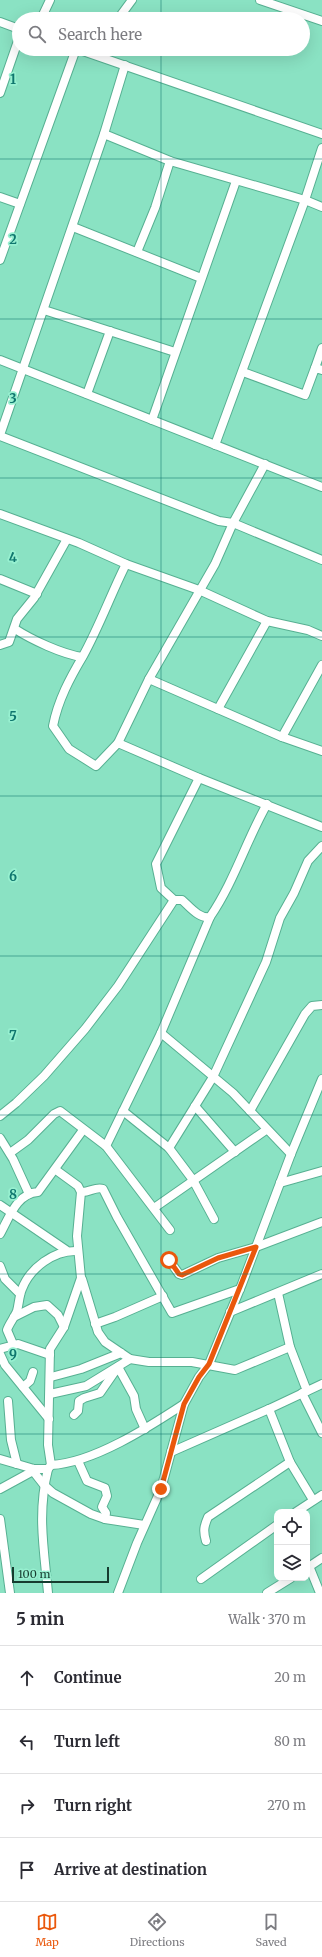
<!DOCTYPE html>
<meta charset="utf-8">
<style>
:root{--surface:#fff;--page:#f7f7f7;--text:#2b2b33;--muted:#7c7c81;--line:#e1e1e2;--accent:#ea580c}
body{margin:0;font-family:Merriweather,serif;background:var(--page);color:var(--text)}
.controls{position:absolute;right:12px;bottom:12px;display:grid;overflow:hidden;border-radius:8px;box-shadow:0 4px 16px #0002}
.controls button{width:36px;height:36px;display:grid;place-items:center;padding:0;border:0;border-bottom:1px solid var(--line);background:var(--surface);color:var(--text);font:20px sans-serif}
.scale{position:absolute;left:12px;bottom:10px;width:97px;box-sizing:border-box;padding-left:4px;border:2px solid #163c2f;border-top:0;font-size:11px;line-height:14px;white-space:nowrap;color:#163c2f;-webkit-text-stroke:3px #97f0d0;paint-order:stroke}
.stop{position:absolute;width:12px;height:12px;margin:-9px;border:3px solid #ea580c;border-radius:50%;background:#fff}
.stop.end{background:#ea580c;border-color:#fff;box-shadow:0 1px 4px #0008}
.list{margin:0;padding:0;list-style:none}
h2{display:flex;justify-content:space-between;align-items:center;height:52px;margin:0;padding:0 16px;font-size:17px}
h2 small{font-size:13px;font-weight:400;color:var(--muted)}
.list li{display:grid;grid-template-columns:26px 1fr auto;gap:12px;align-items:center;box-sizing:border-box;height:64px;padding:0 16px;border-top:1px solid var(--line)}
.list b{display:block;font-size:15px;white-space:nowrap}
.list em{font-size:13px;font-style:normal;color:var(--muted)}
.icon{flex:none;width:22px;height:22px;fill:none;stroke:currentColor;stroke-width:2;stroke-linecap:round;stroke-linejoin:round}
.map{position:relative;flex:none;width:322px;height:1593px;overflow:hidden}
.search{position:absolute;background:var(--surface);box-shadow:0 4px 16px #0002;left:12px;right:12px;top:12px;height:44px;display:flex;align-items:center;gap:10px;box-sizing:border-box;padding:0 14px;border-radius:22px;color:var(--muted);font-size:15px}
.sheet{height:308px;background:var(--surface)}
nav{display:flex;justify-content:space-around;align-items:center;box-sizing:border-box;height:56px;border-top:1px solid var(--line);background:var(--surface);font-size:11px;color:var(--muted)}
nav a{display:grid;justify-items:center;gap:2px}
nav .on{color:var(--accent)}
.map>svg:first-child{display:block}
</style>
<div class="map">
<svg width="322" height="1593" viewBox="0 0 322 1593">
<rect width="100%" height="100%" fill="#8ae2c3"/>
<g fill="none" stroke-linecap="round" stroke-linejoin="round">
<defs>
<g id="minor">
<path d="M260,0L322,21"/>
<path d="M41,19L50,0"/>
<path d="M118,19L132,0"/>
<path d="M0,22L19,29"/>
<path d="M77,49L322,134"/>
<path d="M0,93L19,38"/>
<path d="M104,134L170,161L305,200L322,207"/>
<path d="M0,197L20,204"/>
<path d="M73,227L201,278"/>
<path d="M137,252L155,208L170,161"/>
<path d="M0,260L76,49"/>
<path d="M44,310L175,352"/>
<path d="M0,360L322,487"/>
<path d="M315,368L322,348"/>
<path d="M243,372L305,395L315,368L322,370"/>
<path d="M87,394L110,331"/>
<path d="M152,420L236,181"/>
<path d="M0,435L104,134L125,65"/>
<path d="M0,436L219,521L233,523L322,560"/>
<path d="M215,445L305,200L322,148"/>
<path d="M0,514L79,543L126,564L199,590L267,621L308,630L322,636"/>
<path d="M126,564C111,594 99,627 83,656C70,678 58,700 53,726L69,749L96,766L118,743L199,778L322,827"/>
<path d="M0,579L37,594"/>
<path d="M15,629C32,640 62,654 82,657"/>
<path d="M0,645L9,642L17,619L34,598L67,539"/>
<path d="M149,679L282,737L322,751"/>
<path d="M218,709L267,621"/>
<path d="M282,737L322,665"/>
<path d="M118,743L149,679L215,564L233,523L265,464"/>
<path d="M199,778L156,864L161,888L174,900H182C190,907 199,919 210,917C234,882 246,841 267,804"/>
<path d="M161,1033L233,1093L291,1154"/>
<path d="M195,1106L235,1152"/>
<path d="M123,1111L169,1148L193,1180L214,1219"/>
<path d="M250,1111L305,1014L312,1006L322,1005"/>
<path d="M0,1116L16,1103L44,1076L85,1029L118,986L174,900"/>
<path d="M0,1138L13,1159L29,1194"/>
<path d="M106,1146L161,1033L210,917"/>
<path d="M169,1148L213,1077L266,962L280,918L294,893L308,861L322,846"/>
<path d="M10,1153L28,1140L54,1114L60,1111L106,1146L170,1230"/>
<path d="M280,1183L322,1171"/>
<path d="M81,1192C89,1193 96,1186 103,1189L117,1217L172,1313L240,1289"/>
<path d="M0,1205L66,1250"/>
<path d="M154,1208L266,1130"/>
<path d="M0,1234C9,1218 17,1193 38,1192L83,1130"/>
<path d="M169,1260L179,1274L182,1275L218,1258L256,1247L322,1222"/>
<path d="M0,1266L5,1279L20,1294"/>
<path d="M82,1279L98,1332L105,1342L130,1359L149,1362H192L235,1370L290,1347"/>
<path d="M278,1293L290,1347L307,1391"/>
<path d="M230,1312L322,1274"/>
<path d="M14,1317L34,1307L47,1305L58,1315L64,1327"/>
<path d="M95,1324L115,1317L163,1296"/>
<path d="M13,1344L7,1330C9,1324 14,1318 17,1311C19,1304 19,1296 22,1289C30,1268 54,1250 77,1251"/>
<path d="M0,1349L18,1344L50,1355"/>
<path d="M0,1354L5,1365L49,1419"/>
<path d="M51,1377L81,1369L121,1353"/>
<path d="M23,1387L30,1381L33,1372"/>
<path d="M302,1393L322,1433"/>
<path d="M50,1394L86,1386L130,1359"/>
<path d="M8,1401L11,1440L17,1464"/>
<path d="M269,1409L290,1462L313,1500"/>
<path d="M74,1415L78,1411L79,1401L84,1398L100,1393L118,1367L134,1396L136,1409L145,1429"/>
<path d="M171,1452L269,1409L322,1384"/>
<path d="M0,1459L34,1469H48L51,1465C93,1463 149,1427 184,1404"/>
<path d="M78,1461L87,1481L105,1488L107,1496L102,1507L106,1513L105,1519"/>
<path d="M51,1465L48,1445L50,1349L64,1327L81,1278L77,1236L81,1192L78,1186L56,1170"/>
<path d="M48,1469C37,1514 44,1548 48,1593"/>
<path d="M33,1471L44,1485L53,1493L91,1514L105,1519L144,1525"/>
<path d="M0,1489L33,1471L34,1469"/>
<path d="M296,1512L322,1495"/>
<path d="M0,1519L10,1593"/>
<path d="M206,1541C203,1531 204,1526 208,1517L290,1462"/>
<path d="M309,1566L320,1593"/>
<path d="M307,1568L322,1558"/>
<path d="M201,1579L277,1525"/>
<path d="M118,1593L137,1543L161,1489L184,1404L199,1377L209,1364L242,1284L291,1154L322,1079"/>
<path d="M267,1593L291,1578"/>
</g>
</defs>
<!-- minor casing -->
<use href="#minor" stroke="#57b092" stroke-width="10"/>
<!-- minor -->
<use href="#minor" stroke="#fff" stroke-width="8"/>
</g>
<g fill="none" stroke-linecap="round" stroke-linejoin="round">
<!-- route -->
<path stroke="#ea580c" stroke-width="5" d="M161,1489L184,1404L199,1377L209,1364L256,1247L218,1258L182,1275L179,1274L169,1260"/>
</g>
<!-- grid -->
<path fill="none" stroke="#0f766e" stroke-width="1" stroke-opacity="0.55" d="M161,0V19M161,49V1593M0,159H322M0,319H322M0,478H322M0,637H322M0,796H322M0,956H322M0,1115H322M0,1274H322M0,1434H322"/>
<g font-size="13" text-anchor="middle" font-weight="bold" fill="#0f766e" stroke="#97f0d0" stroke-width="3.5" stroke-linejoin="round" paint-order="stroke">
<text x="13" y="84">1</text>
<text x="13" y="244">2</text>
<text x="13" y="403">3</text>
<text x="13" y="562">4</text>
<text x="13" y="721">5</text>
<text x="13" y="881">6</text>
<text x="13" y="1040">7</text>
<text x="13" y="1199">8</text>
<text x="13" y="1359">9</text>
</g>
</svg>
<div class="controls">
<button><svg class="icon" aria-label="locate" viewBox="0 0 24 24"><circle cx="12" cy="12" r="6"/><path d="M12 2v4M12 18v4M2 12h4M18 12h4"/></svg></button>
<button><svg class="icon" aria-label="layers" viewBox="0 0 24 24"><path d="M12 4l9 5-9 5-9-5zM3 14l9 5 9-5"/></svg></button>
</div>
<div class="scale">100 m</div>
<div class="stop" style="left:169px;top:1260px"></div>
<div class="stop end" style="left:161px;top:1489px"></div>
<div class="search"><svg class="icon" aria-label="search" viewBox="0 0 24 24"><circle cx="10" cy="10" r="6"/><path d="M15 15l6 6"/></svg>Search here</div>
</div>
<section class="sheet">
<h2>5 min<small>Walk · 370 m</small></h2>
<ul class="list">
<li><svg class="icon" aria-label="ahead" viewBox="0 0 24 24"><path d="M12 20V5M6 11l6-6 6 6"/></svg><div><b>Continue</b></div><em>20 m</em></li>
<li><svg class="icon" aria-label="left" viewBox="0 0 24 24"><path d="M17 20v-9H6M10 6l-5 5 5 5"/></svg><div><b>Turn left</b></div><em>80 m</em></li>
<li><svg class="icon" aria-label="right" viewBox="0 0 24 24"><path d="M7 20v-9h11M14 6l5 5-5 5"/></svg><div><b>Turn right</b></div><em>270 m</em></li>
<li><svg class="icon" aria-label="arrive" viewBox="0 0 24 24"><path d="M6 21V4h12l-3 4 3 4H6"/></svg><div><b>Arrive at destination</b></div></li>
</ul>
</section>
<nav>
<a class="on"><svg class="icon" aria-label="map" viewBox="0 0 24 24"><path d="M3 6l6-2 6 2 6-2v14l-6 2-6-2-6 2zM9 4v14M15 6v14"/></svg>Map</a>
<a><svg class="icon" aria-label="directions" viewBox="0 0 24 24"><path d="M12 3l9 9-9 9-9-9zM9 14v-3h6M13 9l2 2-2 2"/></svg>Directions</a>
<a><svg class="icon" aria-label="saved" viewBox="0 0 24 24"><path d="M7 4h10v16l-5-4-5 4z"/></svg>Saved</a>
</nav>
